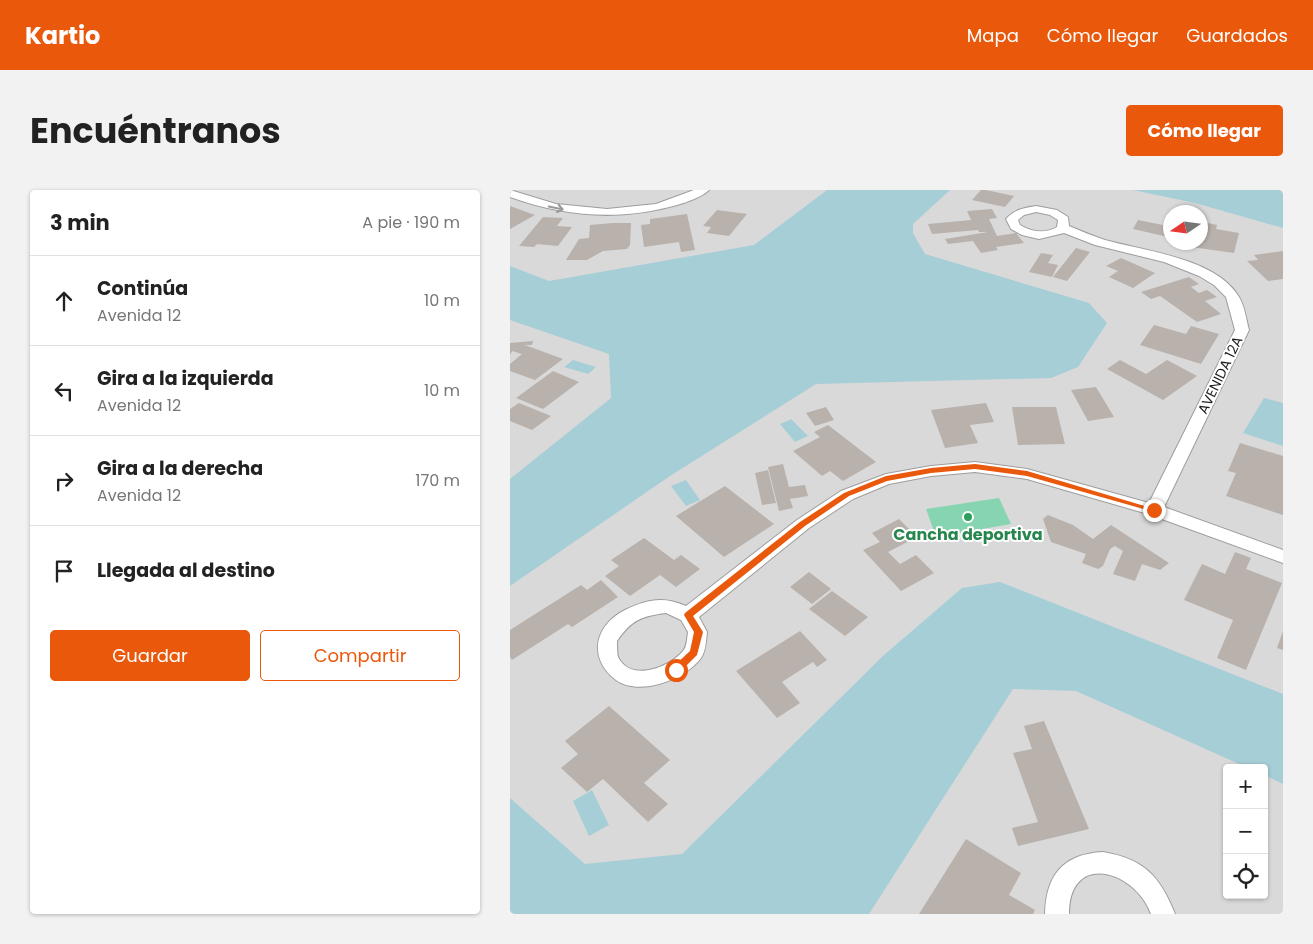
<!DOCTYPE html>
<html lang="es">
<meta charset="utf-8">
<style>
:root{--surface:#fff;--page:#f2f2f2;--text:#222;--muted:#767676;--line:#e0e0e0;--accent:#ea580c}
body{margin:0;font-family:Poppins,sans-serif;background:var(--page);color:var(--text)}
.controls{position:absolute;right:15px;bottom:15px;display:grid;overflow:hidden;border-radius:5px;box-shadow:0 1px 4px #0004}
.controls button{width:45px;height:45px;display:grid;place-items:center;padding:0;border:0;border-bottom:1px solid var(--line);background:var(--surface);color:var(--text);font:25px sans-serif}
.compass{position:absolute;left:653px;top:15px;width:45px;height:45px;border-radius:50%;background:var(--surface);box-shadow:0 1px 4px #0004;rotate:257deg}
.stop{position:absolute;width:15px;height:15px;margin:-11px;border:4px solid #ea580c;border-radius:50%;background:#fff}
.stop.end{background:#ea580c;border-color:#fff;box-shadow:0 1px 5px #0008}
.list{margin:0;padding:0;list-style:none}
h2{display:flex;justify-content:space-between;align-items:center;height:65px;margin:0;padding:0 20px;font-size:21px}
h2 small{font-size:16px;font-weight:400;color:var(--muted)}
.list li{display:grid;grid-template-columns:32px 1fr auto;gap:15px;align-items:center;box-sizing:border-box;height:90px;padding:0 20px;border-top:1px solid var(--line)}
.list b{display:block;font-size:19px;white-space:nowrap}
.list p{margin:0;font-size:16px;white-space:nowrap;color:var(--muted)}
.list em{font-size:16px;font-style:normal;color:var(--muted)}
.actions{display:flex;gap:10px;padding:15px 20px}
.actions a{flex:1;padding:11px 0;border:1px solid var(--accent);border-radius:5px;text-align:center;font-size:18px;color:var(--accent)}
.actions .main{background:var(--accent);color:#fff}
.icon{flex:none;width:28px;height:28px;fill:none;stroke:currentColor;stroke-width:2;stroke-linecap:round;stroke-linejoin:round}
.map{position:relative;flex:none;width:773px;height:724px;overflow:hidden;border-radius:5px}
header{display:flex;align-items:center;gap:30px;box-sizing:border-box;height:70px;padding:0 25px;background:var(--accent);color:#fff}
header strong{font-size:24px}
nav{display:flex;gap:28px;margin-inline-start:auto;font-size:18px}
.intro{display:flex;align-items:center;justify-content:space-between;box-sizing:border-box;height:120px;padding:0 30px}
h1{margin:0;font-size:35px}
.button{padding:12px 22px;border-radius:5px;background:var(--accent);color:#fff;font-size:18px;font-weight:700}
main{display:flex;gap:30px;padding:0 30px}
aside{flex:1;background:var(--surface);border-radius:5px;box-shadow:0 1px 4px #0004}
.map>svg:first-child{display:block}
</style>
<header>
<strong>Kartio</strong>
<nav><a>Mapa</a><a>Cómo llegar</a><a>Guardados</a></nav>
</header>
<div class="intro"><h1>Encuéntranos</h1><a class="button">Cómo llegar</a></div>
<main>
<aside>
<h2>3 min<small>A pie · 190 m</small></h2>
<ul class="list">
<li><svg class="icon" aria-label="ahead" viewBox="0 0 24 24"><path d="M12 20V5M6 11l6-6 6 6"/></svg><div><b>Continúa</b><p>Avenida 12</p></div><em>10 m</em></li>
<li><svg class="icon" aria-label="left" viewBox="0 0 24 24"><path d="M17 20v-9H6M10 6l-5 5 5 5"/></svg><div><b>Gira a la izquierda</b><p>Avenida 12</p></div><em>10 m</em></li>
<li><svg class="icon" aria-label="right" viewBox="0 0 24 24"><path d="M7 20v-9h11M14 6l5 5-5 5"/></svg><div><b>Gira a la derecha</b><p>Avenida 12</p></div><em>170 m</em></li>
<li><svg class="icon" aria-label="arrive" viewBox="0 0 24 24"><path d="M6 21V4h12l-3 4 3 4H6"/></svg><div><b>Llegada al destino</b></div></li>
</ul>
<div class="actions"><a class="main">Guardar</a><a>Compartir</a></div>
</aside>
<div class="map">
<svg width="773" height="724" viewBox="0 0 773 724">
<rect width="100%" height="100%" fill="#ece8e2"/>
<!-- residential -->
<path fill="#dad9d9" fill-rule="evenodd" d="M0,0H773V724H0ZM661,22H691V52H661ZM717,578H754V705H717Z"/>
<!-- pitch -->
<path fill="#87d4b1" d="M489,308L501,334L426,347L416,319Z"/>
<!-- water -->
<g fill="#a6ced6">
<path d="M317,0H440L403,34V43L415,64L579,113L597,133L568,177L541,188L306,194L160,286L0,396V289L101,208L99,164L0,130V76L39,91L244,55Z"/>
<path d="M623,0H773V38L685,13Z"/>
<path d="M63,170L86,177L78,184L54,177Z"/>
<path d="M754,208L773,213V256L733,243Z"/>
<path d="M282,229V230L298,246L285,252L270,234Z"/>
<path d="M176,290L190,310L176,316L161,296Z"/>
<path d="M490,392L773,504V594L754,585V578H738L566,501L503,499L359,724H0V608L75,674L172,664L374,465L452,398Z"/>
<path d="M82,600L99,635L79,646L63,611Z"/>
</g>
<!-- building -->
<g fill="#b9b1ac">
<path d="M471,0H476L504,6L495,17L462,10Z"/>
<path d="M0,16L25,25L0,39Z"/>
<path d="M482,19L487,28L479,29L487,46L506,43L514,53L486,57L488,60L471,63L463,51L438,54L435,49L478,42H469L468,40L422,44L418,34L461,30L457,21Z"/>
<path d="M207,20L237,24L219,46L197,43L201,37L193,36Z"/>
<path d="M659,22L661,41L658,47L623,39L628,30L653,35Z"/>
<path d="M177,24L185,60L171,62L169,52L134,57L131,35L140,34V29Z"/>
<path d="M33,27L53,28L47,36L62,37L48,56L27,54L24,57L9,56Z"/>
<path d="M693,32L707,35L706,39L729,43L724,63L674,56L675,52H691Z"/>
<path d="M103,33H121L120,55L117,59L93,61L77,70H56L69,49L79,48L80,35Z"/>
<path d="M566,58L580,62L557,91L543,87Z"/>
<path d="M773,61V89L758,91L737,71L748,70L744,65Z"/>
<path d="M531,63L543,65L538,73L548,75L542,87L519,82Z"/>
<path d="M611,68L645,83L623,98L599,87L608,81L596,76Z"/>
<path d="M679,87L689,94L681,97L689,103L697,100L707,107L695,111L711,124L687,132L650,106L641,109L631,102Z"/>
<path d="M644,135L676,144L681,136L709,144L691,174L630,155Z"/>
<path d="M23,151L22,155H15L53,169L25,190L0,181V174L12,164L2,161L0,165V153Z"/>
<path d="M610,170L636,184L657,170L687,186L653,210L597,179Z"/>
<path d="M43,181L69,192L33,219L6,208Z"/>
<path d="M586,197L604,227L578,231L561,200Z"/>
<path d="M9,213L41,226L22,240L0,231V219Z"/>
<path d="M476,213L484,232L460,235L468,253L435,258L421,220Z"/>
<path d="M316,217L324,230L305,236L296,223Z"/>
<path d="M502,217H546L555,254L508,255Z"/>
<path d="M318,235L366,272L333,291L320,281L312,286L283,261L310,247L304,242Z"/>
<path d="M730,253L773,266V325L716,306L726,283L718,281Z"/>
<path d="M273,274L279,297L295,295L298,306L280,309L283,318L269,321L258,277Z"/>
<path d="M258,280L266,313L252,315L245,283Z"/>
<path d="M215,296L264,334L214,367L166,326Z"/>
<path d="M538,325L563,335L583,349L601,335L659,373L650,380L632,374L625,391L603,384L613,361L605,356L600,359L593,376L588,379L572,373L576,364L541,352L533,329Z"/>
<path d="M389,329L407,347L378,362L390,374L406,365L424,383L391,401L353,360L370,352L362,343Z"/>
<path d="M134,348L164,370L171,365L190,379L166,397L150,385L120,406L95,386L109,376L101,370Z"/>
<path d="M725,362L741,368L736,379L772,393L736,480L707,468L723,430L674,410L692,374L715,384Z"/>
<path d="M299,382L321,399L302,414L280,397Z"/>
<path d="M91,390L108,407L62,437L58,434L2,470L0,467V440L71,395L77,400Z"/>
<path d="M322,401L358,427L335,446L299,419Z"/>
<path d="M290,441L317,470L307,477L303,472L272,492L290,513L267,528L226,481Z"/>
<path d="M773,441V460L767,458Z"/>
<path d="M99,516L160,570L134,593L158,614L138,632L93,589L77,602L51,578L68,564L55,551Z"/>
<path d="M534,531L579,639L508,656L502,638L528,632L503,563L522,559L514,536Z"/>
<path d="M456,649L511,683L499,705L525,720L523,724H409Z"/>
</g>
<g fill="none" stroke-linecap="round" stroke-linejoin="round">
<defs>
<g id="minor">
<path d="M0,0L46,14L97,19L146,14L184,0H199C192,7 177,12 167,15C111,31 55,27 0,7Z"/>
<path d="M526,16L547,20L558,27L559,36C571,41 583,46 595,50C634,61 706,68 729,107C735,117 736,129 739,140L654,317L773,360V373L638,324L517,289L465,282L421,286L379,294L343,309L299,338L189,427L197,442C196,450 196,461 191,468C176,489 129,507 106,490C77,468 85,435 115,420C137,409 154,406 176,416L287,330L331,301L376,284L421,276L465,272L517,279L639,313L725,140L716,107L704,95L689,86L654,72L585,55L554,43L529,49L512,45L501,39L496,29C505,19 514,18 526,16ZM526,22L540,25L548,30L547,37C535,44 522,42 510,35L508,30L514,25ZM156,423L171,430L178,442C177,448 177,457 173,461C160,477 121,493 108,467C107,463 107,455 107,451C121,430 132,426 156,423Z"/>
<path d="M593,662C634,669 650,686 665,724H641C625,680 559,661 559,724H535C536,685 553,664 593,662Z"/>
</g>
</defs>
<!-- minor casing -->
<use href="#minor" stroke="#9d9d9d" stroke-width="2"/>
<!-- minor -->
<use href="#minor" fill="#fff" fill-rule="evenodd"/>
</g>
<!-- one-way arrows -->
<defs><path id="oneway-shaft" d="M-6 0H5M1.5-3L5.5 0L1.5 3" fill="none" stroke-width="1.6" stroke-linecap="round" stroke-linejoin="round" transform="scale(1.25)"/></defs>
<use stroke="#999" href="#oneway-shaft" transform="translate(46 18) rotate(12)"/>
<!-- route -->
<path fill="#ea580c" d="M465,274L517,281L648,320L644,322L517,286L465,279L421,283L377,291L339,306L295,336L183,426L193,442L187,465L169,483H162V478L180,461L184,442L174,425L175,423L290,332L334,303L376,286L421,278Z"/>
<!-- markers -->
<circle fill="#2e9e5b" stroke="#fff" stroke-width="2" cx="458" cy="327" r="5"/>
<g text-anchor="middle" stroke-width="4" stroke-linejoin="round" paint-order="stroke">
<!-- far-street labels -->
<g font-size="14" fill="#1c1c1c" stroke="#fff">
<text transform="translate(710 185) rotate(-64)" y="5">AVENIDA 12A</text>
</g>
<!-- leisure labels -->
<g font-size="16" font-weight="bold" fill="#27864d" stroke="#fff">
<text x="458" y="350">Cancha deportiva</text>
</g>
</g>
</svg>
<div class="controls">
<button>+</button>
<button>−</button>
<button><svg class="icon" aria-label="locate" viewBox="0 0 24 24"><circle cx="12" cy="12" r="6"/><path d="M12 2v4M12 18v4M2 12h4M18 12h4"/></svg></button>
</div>
<svg class="compass" viewBox="-18 -18 36 36"><path d="M0-13l5 13h-10z" fill="#e53935"/><path d="M0 13l5-13h-10z" fill="#767676"/></svg>
<div class="stop" style="left:166px;top:480px"></div>
<div class="stop end" style="left:644px;top:320px"></div>
</div>
</main>
